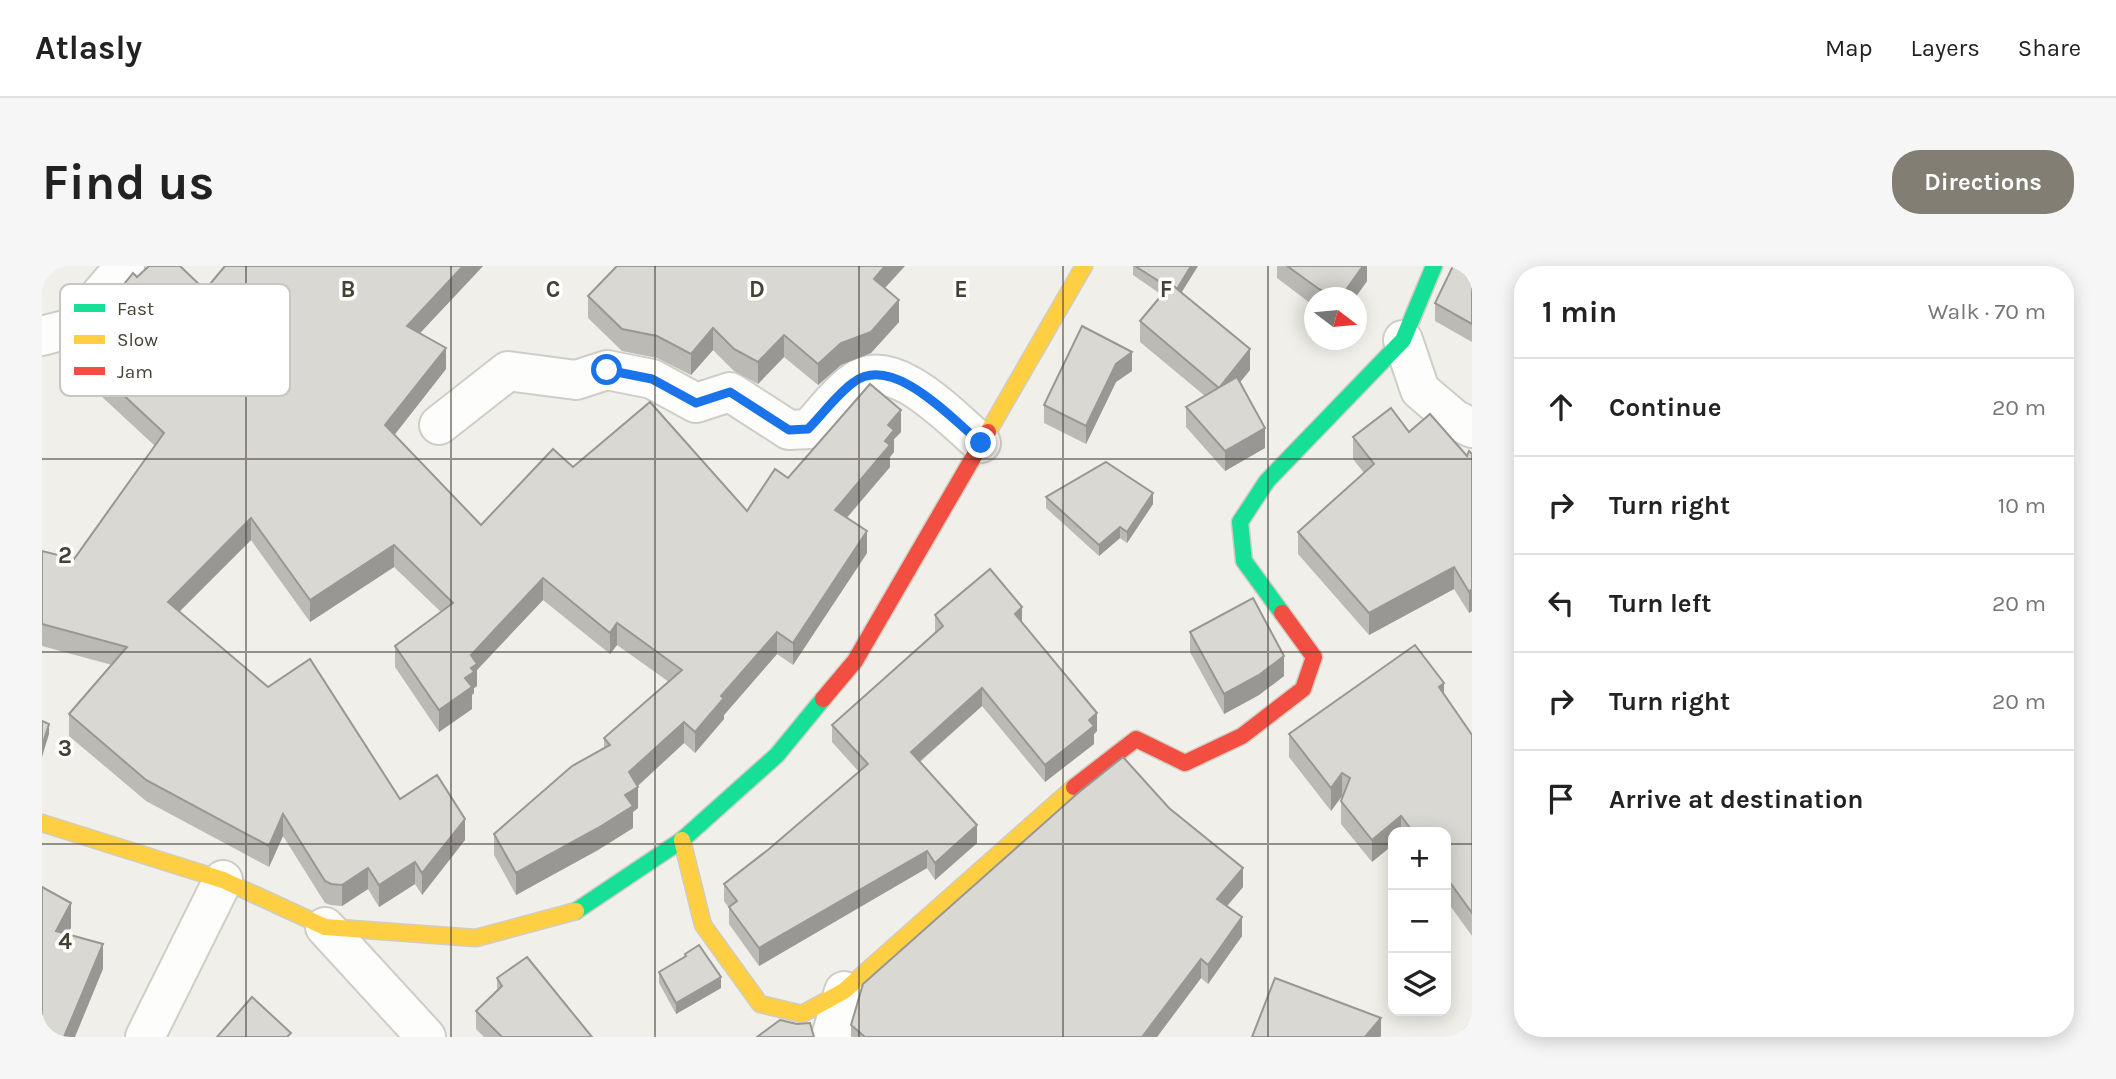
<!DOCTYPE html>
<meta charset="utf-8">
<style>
:root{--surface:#fff;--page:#f6f6f6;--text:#222;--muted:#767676;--line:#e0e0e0;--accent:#827e74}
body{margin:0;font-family:Karla,sans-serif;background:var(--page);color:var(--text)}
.controls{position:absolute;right:21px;bottom:21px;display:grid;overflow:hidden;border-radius:14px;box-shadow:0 4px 18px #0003}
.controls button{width:63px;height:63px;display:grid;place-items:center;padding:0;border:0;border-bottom:2px solid var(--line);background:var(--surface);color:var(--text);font:35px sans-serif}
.compass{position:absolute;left:1262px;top:21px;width:63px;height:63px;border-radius:50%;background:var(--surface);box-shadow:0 4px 18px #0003;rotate:106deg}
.stop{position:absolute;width:21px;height:21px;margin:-16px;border:5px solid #1a73e8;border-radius:50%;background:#fff}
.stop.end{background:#1a73e8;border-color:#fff;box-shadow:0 2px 7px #0008}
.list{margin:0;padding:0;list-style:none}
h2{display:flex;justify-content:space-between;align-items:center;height:91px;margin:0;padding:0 28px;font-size:30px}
h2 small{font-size:23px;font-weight:400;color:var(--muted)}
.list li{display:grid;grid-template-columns:46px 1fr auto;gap:21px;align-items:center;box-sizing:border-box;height:98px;padding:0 28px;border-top:2px solid var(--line)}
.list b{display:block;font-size:26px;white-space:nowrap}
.list em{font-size:23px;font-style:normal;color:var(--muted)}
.icon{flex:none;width:38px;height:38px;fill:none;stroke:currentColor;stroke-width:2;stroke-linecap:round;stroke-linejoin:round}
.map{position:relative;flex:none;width:1430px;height:771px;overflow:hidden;border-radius:28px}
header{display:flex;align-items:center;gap:42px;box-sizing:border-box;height:98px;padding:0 35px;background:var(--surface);border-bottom:2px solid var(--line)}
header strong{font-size:33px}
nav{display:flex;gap:38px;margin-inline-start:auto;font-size:24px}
.intro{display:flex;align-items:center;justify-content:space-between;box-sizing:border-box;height:168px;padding:0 42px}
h1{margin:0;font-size:49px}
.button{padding:18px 32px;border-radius:28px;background:var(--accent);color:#fff;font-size:24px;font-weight:700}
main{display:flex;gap:42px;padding:0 42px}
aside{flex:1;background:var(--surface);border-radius:28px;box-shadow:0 4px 18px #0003}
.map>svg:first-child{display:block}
</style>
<header>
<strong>Atlasly</strong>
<nav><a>Map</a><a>Layers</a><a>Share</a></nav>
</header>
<div class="intro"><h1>Find us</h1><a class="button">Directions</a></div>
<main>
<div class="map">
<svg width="1430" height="771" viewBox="0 0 1430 771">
<rect width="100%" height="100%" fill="#f0efea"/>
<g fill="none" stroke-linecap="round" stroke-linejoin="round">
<defs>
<g id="street">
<path d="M0,70L30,62L83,0"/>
<path d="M1361,74L1378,124L1412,153L1430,162"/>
<path d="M397,159L466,105L534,114L565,104L610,113L654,137L688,126L747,164L767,163C781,148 795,128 812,116C851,87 910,153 939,177"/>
<path d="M283,661L384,771"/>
<path d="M103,771L181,614"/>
<path d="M789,771L802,725"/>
</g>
<g id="fast">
<path d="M1240,347L1202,295L1198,256L1225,215L1361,74L1392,0"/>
<path d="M534,645L640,574L735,489L781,433"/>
</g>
<g id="slow">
<path d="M946,166L1042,0"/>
<path d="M0,557L181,614L283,661L434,672L534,645"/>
<path d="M640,574L661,659L718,738L760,748L802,725L1032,521"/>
</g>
<g id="jam">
<path d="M781,433L813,395L946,166"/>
<path d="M1032,521L1094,473L1143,497L1200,470L1261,423L1272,391L1240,347"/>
</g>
</defs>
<!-- street casing -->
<use href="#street" stroke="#cecdc7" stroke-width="42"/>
<!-- fast casing -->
<use href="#fast" stroke="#d0cdc0" stroke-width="19"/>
<!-- slow casing -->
<use href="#slow" stroke="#d0cdc0" stroke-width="19"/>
<!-- jam casing -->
<use href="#jam" stroke="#d0cdc0" stroke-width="19"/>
<!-- street -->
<use href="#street" stroke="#fdfdfc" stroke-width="38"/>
<!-- fast -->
<use href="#fast" stroke="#16e098" stroke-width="16"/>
<!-- slow -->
<use href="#slow" stroke="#ffcf43" stroke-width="16"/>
<!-- jam -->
<use href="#jam" stroke="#f24e42" stroke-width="16"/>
</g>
<!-- wall -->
<g fill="#bbbab5">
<path d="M441,0L378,67L404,103L352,169L439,259L531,201L705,245L746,212L859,166L852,173V186L848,191V201L805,252L825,287L751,399L735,388L682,449V453L653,487L642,477L596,520V542L591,546V562L556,584L474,629L452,589V568L562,482V472L627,416L575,379L568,388L501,334L435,404V420L432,422V427L430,429V443L397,466L353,401V380L399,346L352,301L268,356L209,274L137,346L358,533L423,574L380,629L373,618L337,641L326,623L300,640L289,639L283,637L241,570L227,601L104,535L27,470V448L70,399L0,380V285L32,293L113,180L31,104V82L95,11L163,24Z"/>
<path d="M1091,0H1156L1139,26L1208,104L1198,116L1223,182L1183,205L1144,161V141L1163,130L1098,76V55L1120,29L1091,9Z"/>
<path d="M1235,0H1325V15L1313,32H1272V40L1235,12Z"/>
<path d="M1430,0V76L1393,55V37Z"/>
<path d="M843,22L857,56L829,87L799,99L776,119L742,91L716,118L692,105L671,84L649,109L615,92L580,85L546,52V30Z"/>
<path d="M1090,105L1074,116L1044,178L1002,157V139Z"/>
<path d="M1367,166L1425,190L1430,188V345L1427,347L1412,323L1327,369L1256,288V266L1322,207L1311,193V171Z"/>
<path d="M1004,231L1111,238L1085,277L1078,272L1057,290L1004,242Z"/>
<path d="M893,349L980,357L1055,465L1052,468V478L1003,516L940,440L878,496L935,577L893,614L885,602L717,700L687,658V642L682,635V618L727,583L817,506L790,476V459L893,367Z"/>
<path d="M1148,366L1242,410L1217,429L1182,448L1148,386Z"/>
<path d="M1402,427L1430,469V670L1404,634V566H1351L1330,596L1299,558V535L1301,530H1300L1289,545L1247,491V468Z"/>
<path d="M1127,542L1201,621L1185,640L1200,670L1166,718L1159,712L1115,771H809V759Z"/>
<path d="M643,688L679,722L634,748L617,717V706L643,691Z"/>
<path d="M455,712L550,771H442L434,763V745L455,724Z"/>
</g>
<!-- shaded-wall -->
<g fill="#999793">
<path d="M421,0H441L365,81V60Z"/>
<path d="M843,0H863L832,34V13Z"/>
<path d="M1149,0H1156L1133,37V26Z"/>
<path d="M1321,0H1325V15L1313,32H1298Z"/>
<path d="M857,34V56L829,87L799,99L776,119V98L799,77Z"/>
<path d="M671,62V84L649,109V88Z"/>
<path d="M742,69V91L716,118V96Z"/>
<path d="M404,82V103L343,181V159Z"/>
<path d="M1208,83V104L1177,142V122Z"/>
<path d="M1090,86V105L1074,116L1044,178V160L1074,98Z"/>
<path d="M859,144V166L852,173V186L848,191V201L793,265V244L843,175L846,159Z"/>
<path d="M1223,162V182L1183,205V185Z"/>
<path d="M1111,227V238L1085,277V266Z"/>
<path d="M209,252V274L126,357V336Z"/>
<path d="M1078,261V272L1057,290V279Z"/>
<path d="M825,265V287L751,399V377Z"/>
<path d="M352,279V301L268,356V334Z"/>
<path d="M1412,301V323L1327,369V347Z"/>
<path d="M501,312V334L435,404V420L432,422V427L430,429V443L397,466V444L429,389Z"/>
<path d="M1430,323V345L1427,347V326Z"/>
<path d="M980,341V358L973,348Z"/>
<path d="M575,357V379L568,388V367Z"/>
<path d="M735,366V388L682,449V453L653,487V466L679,430Z"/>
<path d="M1242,390V410L1217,429L1182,448V428Z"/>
<path d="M1402,417V440L1397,421Z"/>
<path d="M940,422V440L869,503V486Z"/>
<path d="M1055,447V465L1052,468V478L1003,516V499Z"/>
<path d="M642,456V477L591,524L596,521V542L591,546V562L556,584L474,629V607L583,529L587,506Z"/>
<path d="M7,458V468L0,491V480Z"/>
<path d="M1300,507V530L1289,545V522Z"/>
<path d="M241,548V570L227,601V580Z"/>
<path d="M1359,550V566H1351V579L1330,596V574Z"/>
<path d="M423,553V574L380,629V607Z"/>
<path d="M935,559V577L893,614V597Z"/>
<path d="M885,585V602L717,700V682Z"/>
<path d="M373,596V618L337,641V619Z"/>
<path d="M326,602V623L300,640V619Z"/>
<path d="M1201,602V621L1175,652V633Z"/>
<path d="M29,637V662L14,689V665Z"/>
<path d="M1200,651V670L1166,718V699Z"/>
<path d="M61,678V703L33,771H22Z"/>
<path d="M1159,693V712L1115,771H1100Z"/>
<path d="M679,711V722L634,748V737Z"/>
<path d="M1339,752V770L1338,771H1323Z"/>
</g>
<!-- building -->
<g fill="#dad8d2" stroke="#999793" stroke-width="2">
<path d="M107,0H138L163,24L183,0H421L365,60L404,82L343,159L439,259L511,183L531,201L608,136L705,245L733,203L746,212L828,118L859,144L846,159L852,164L843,175L848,179L793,244L825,265L751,377L735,366L679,430L682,432L653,466L642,456L587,506L596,521L583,529L591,540L556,562L474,607L452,568L530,500L568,479L562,472L640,404L575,357L568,367L501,312L429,389L435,398L429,402L432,406L423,412L430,421L397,444L353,380L411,337L352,279L268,334L209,252L126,336L226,421L268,393L358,533L395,509L423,553L380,607L373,596L337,619L326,602L300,619L289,618L283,615L241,548L227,580L104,514L27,448L85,381L0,358V285L32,293L122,167L31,82L91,7L95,11Z"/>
<path d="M575,0H843L832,13L857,34L829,66L799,77L776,98L742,69L716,96L692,83L671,62L649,88L615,70L580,63L546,30Z"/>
<path d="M1093,0H1149L1135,23L1129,18L1126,21Z"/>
<path d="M1245,0H1321L1298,32H1294L1277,23Z"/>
<path d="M1411,0H1430V58L1393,37Z"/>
<path d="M1129,18L1208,83L1177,122L1098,55Z"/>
<path d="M1040,60L1090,86L1074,98L1044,160L1002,139Z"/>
<path d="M1195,111L1223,162L1183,185L1144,141Z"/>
<path d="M1349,142L1367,166L1388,148L1425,190L1427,185L1430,188V323L1427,326L1412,301L1327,347L1256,266L1332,198L1311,171Z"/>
<path d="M1064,196L1111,227L1085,266L1078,261L1057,279L1004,231Z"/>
<path d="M948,303L980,341L973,348L1055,447L1047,454L1052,460L1003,499L940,422L869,486L935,559L893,597L885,585L717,682L687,641L695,635L682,618L727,583L826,498L790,459L901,360L893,349Z"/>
<path d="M1211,332L1242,390L1217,409L1182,428L1148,366Z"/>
<path d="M1373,379L1402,417L1397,421L1430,469V647L1404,611V566H1371L1359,550L1330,574L1299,535L1308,512L1300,507L1289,522L1247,468Z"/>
<path d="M0,455L7,458L0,480Z"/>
<path d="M1081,491L1127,542L1201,602L1175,633L1200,651L1166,699L1159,693L1100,771H823L809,759L821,718L1036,527Z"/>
<path d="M0,621L29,637L14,665L61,678L22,771H0Z"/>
<path d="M657,679L679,711L634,737L617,706L644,690L643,688Z"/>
<path d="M485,691L550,771H460L434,745L460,720L455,712Z"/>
<path d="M1233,712L1339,752L1323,771H1210Z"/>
<path d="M210,731L249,767L245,771H175Z"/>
<path d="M738,754L755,758L768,757L772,771H715Z"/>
<path d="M1430,755V771H1416Z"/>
</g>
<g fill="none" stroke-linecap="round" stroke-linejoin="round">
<!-- route -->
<path stroke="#1a73e8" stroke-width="9" d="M565,104L610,113L654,137L688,126L747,164L766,163C781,148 795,128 812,116C851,87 910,153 939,177"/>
</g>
<!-- grid -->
<path fill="none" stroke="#474134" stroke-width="2" stroke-opacity="0.55" d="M204,0V771M409,0V771M613,0V771M817,0V771M1021,0V771M1226,0V771M0,193H1430M0,386H1430M0,578H1351M1404,578H1430"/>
<!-- legend -->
<rect x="18" y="18" width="230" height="112" rx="10" fill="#fff" stroke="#c8c6c2" stroke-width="2"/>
<rect x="32" y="38" width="31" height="8" fill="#16e098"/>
<rect x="32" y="69" width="31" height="9" fill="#ffcf43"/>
<rect x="32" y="101" width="31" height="8" fill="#f24e42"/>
<g font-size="19" fill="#474134">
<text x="75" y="49">Fast</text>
<text x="75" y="80">Slow</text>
<text x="75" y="112">Jam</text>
</g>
<g font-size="23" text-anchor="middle" font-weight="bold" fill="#474134" stroke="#fff" stroke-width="7" stroke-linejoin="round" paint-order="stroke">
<text x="306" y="31">B</text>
<text x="511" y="31">C</text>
<text x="715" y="31">D</text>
<text x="919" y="31">E</text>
<text x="1124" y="31">F</text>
<text x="23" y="297">2</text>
<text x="23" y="490">3</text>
<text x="23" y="683">4</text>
</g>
</svg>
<div class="controls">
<button>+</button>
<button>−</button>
<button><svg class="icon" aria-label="layers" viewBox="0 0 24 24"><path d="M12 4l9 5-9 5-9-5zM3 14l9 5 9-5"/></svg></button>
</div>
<svg class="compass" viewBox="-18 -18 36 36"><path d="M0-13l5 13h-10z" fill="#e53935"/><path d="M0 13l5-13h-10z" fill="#767676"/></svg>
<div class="stop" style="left:565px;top:104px"></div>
<div class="stop end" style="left:939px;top:177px"></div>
</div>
<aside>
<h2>1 min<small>Walk · 70 m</small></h2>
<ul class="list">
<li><svg class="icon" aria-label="ahead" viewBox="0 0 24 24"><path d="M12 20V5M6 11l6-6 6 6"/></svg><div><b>Continue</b></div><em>20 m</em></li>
<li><svg class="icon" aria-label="right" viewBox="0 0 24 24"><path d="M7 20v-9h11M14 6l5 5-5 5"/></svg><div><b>Turn right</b></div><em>10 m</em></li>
<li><svg class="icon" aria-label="left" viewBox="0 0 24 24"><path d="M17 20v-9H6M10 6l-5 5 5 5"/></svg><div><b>Turn left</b></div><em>20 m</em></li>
<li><svg class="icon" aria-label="right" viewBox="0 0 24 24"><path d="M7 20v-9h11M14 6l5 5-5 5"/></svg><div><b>Turn right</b></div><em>20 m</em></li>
<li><svg class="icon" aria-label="arrive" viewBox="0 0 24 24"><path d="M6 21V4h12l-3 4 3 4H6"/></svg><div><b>Arrive at destination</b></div></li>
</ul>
</aside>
</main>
